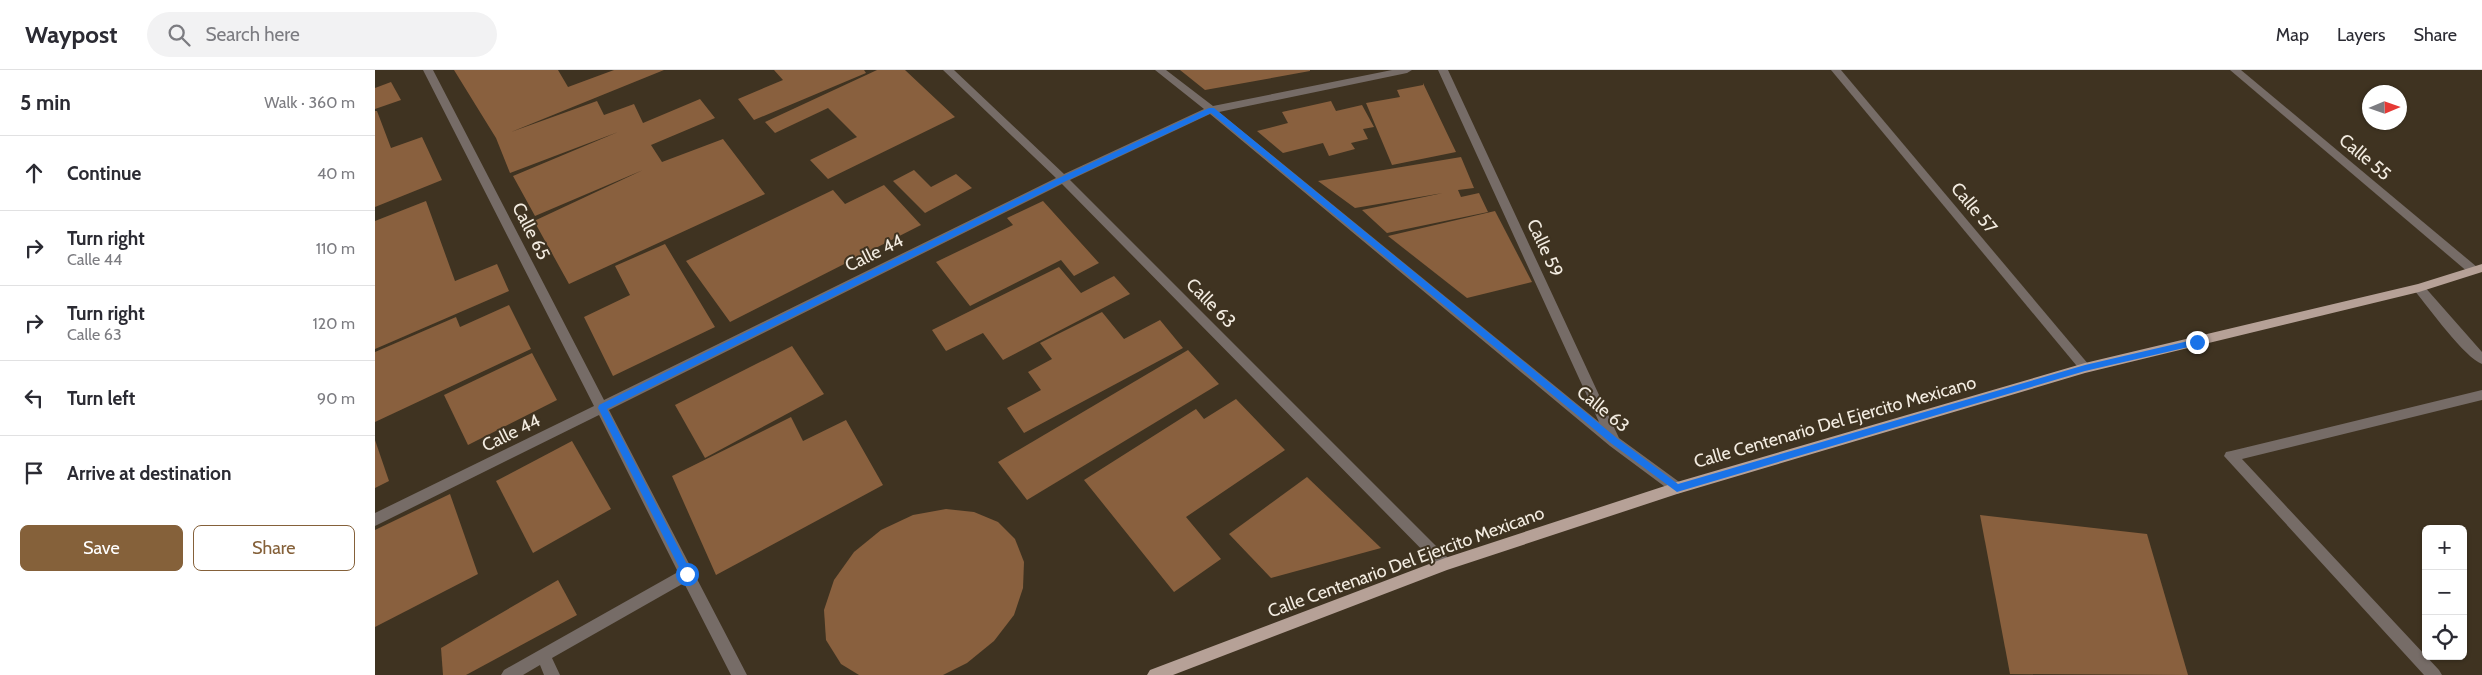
<!DOCTYPE html>
<meta charset="utf-8">
<style>
:root{--surface:#fff;--page:#f2f2f3;--text:#2b2b33;--muted:#7c7c81;--line:#e1e1e2;--accent:#85613a}
body{margin:0;font-family:Cabin,sans-serif;background:var(--page);color:var(--text)}
.controls{position:absolute;right:15px;bottom:15px;display:grid;overflow:hidden;border-radius:8px;box-shadow:0 1px 4px #0004}
.controls button{width:45px;height:45px;display:grid;place-items:center;padding:0;border:0;border-bottom:1px solid var(--line);background:var(--surface);color:var(--text);font:25px sans-serif}
.compass{position:absolute;left:1987px;top:15px;width:45px;height:45px;border-radius:50%;background:var(--surface);box-shadow:0 1px 4px #0004;rotate:88deg}
.stop{position:absolute;width:15px;height:15px;margin:-11px;border:4px solid #1a73e8;border-radius:50%;background:#fff}
.stop.end{background:#1a73e8;border-color:#fff;box-shadow:0 1px 5px #0008}
.list{margin:0;padding:0;list-style:none}
h2{display:flex;justify-content:space-between;align-items:center;height:65px;margin:0;padding:0 20px;font-size:21px}
h2 small{font-size:16px;font-weight:400;color:var(--muted)}
.list li{display:grid;grid-template-columns:32px 1fr auto;gap:15px;align-items:center;box-sizing:border-box;height:75px;padding:0 20px;border-top:1px solid var(--line)}
.list b{display:block;font-size:19px;white-space:nowrap}
.list p{margin:0;font-size:16px;white-space:nowrap;color:var(--muted)}
.list em{font-size:16px;font-style:normal;color:var(--muted)}
.actions{display:flex;gap:10px;padding:15px 20px}
.actions a{flex:1;padding:11px 0;border:1px solid var(--accent);border-radius:8px;text-align:center;font-size:18px;color:var(--accent)}
.actions .main{background:var(--accent);color:#fff}
.icon{flex:none;width:28px;height:28px;fill:none;stroke:currentColor;stroke-width:2;stroke-linecap:round;stroke-linejoin:round}
.map{position:relative;flex:none;width:2107px;height:605px;overflow:hidden}
header{display:flex;align-items:center;gap:30px;box-sizing:border-box;height:70px;padding:0 25px;background:var(--surface);border-bottom:1px solid var(--line)}
header strong{font-size:24px}
nav{display:flex;gap:28px;margin-inline-start:auto;font-size:18px}
.search{width:350px;height:45px;background:var(--page);display:flex;align-items:center;gap:12px;box-sizing:border-box;padding:0 18px;border-radius:28px;color:var(--muted);font-size:19px}
main{display:flex}
aside{flex:1;background:var(--surface)}
.map>svg:first-child{display:block}
</style>
<header>
<strong>Waypost</strong>
<div class="search"><svg class="icon" aria-label="search" viewBox="0 0 24 24"><circle cx="10" cy="10" r="6"/><path d="M15 15l6 6"/></svg>Search here</div>
<nav><a>Map</a><a>Layers</a><a>Share</a></nav>
</header>
<main>
<aside>
<h2>5 min<small>Walk · 360 m</small></h2>
<ul class="list">
<li><svg class="icon" aria-label="ahead" viewBox="0 0 24 24"><path d="M12 20V5M6 11l6-6 6 6"/></svg><div><b>Continue</b></div><em>40 m</em></li>
<li><svg class="icon" aria-label="right" viewBox="0 0 24 24"><path d="M7 20v-9h11M14 6l5 5-5 5"/></svg><div><b>Turn right</b><p>Calle 44</p></div><em>110 m</em></li>
<li><svg class="icon" aria-label="right" viewBox="0 0 24 24"><path d="M7 20v-9h11M14 6l5 5-5 5"/></svg><div><b>Turn right</b><p>Calle 63</p></div><em>120 m</em></li>
<li><svg class="icon" aria-label="left" viewBox="0 0 24 24"><path d="M17 20v-9H6M10 6l-5 5 5 5"/></svg><div><b>Turn left</b></div><em>90 m</em></li>
<li><svg class="icon" aria-label="arrive" viewBox="0 0 24 24"><path d="M6 21V4h12l-3 4 3 4H6"/></svg><div><b>Arrive at destination</b></div></li>
</ul>
<div class="actions"><a class="main">Save</a><a>Share</a></div>
</aside>
<div class="map">
<svg width="2107" height="605" viewBox="0 0 2107 605">
<rect width="100%" height="100%" fill="#3f3321"/>
<!-- building -->
<g fill="#89603e">
<path d="M79,0H183L193,17L239,0H289L136,62L222,31L229,45L259,34L268,53L325,29L340,48L276,75L287,92L348,69L390,124L194,214L159,151L268,100L160,146L138,106L243,62L135,103L121,68Z"/>
<path d="M399,0H489L491,3L379,50L363,29L408,10Z"/>
<path d="M502,0H530L580,47L453,109L435,90L482,67L453,38L400,63L390,52Z"/>
<path d="M805,0H935V1L830,20Z"/>
<path d="M16,12L26,30L0,39V18Z"/>
<path d="M1048,13L1081,82L1017,95L991,33L1025,27L1022,20L1048,15Z"/>
<path d="M956,31L961,41L987,35L999,57L988,59L993,69L976,73L980,79L954,86L948,73L908,83L882,61L913,53L907,42Z"/>
<path d="M0,41H2L16,78L47,67L67,110L0,137Z"/>
<path d="M1086,87L1099,118L1083,120L1086,127L1104,123L1113,142L1012,163L987,140L1068,123L980,138L943,111Z"/>
<path d="M539,100L556,117L581,104L597,118L550,143L518,111Z"/>
<path d="M509,115L546,155L355,252L311,191L458,120L470,134Z"/>
<path d="M51,131L80,211L122,194L134,221L0,279V151Z"/>
<path d="M668,131L724,193L699,206L686,190L595,236L561,192L638,155L632,148Z"/>
<path d="M1120,141L1157,212L1092,228L1013,166Z"/>
<path d="M290,174L340,257L238,306L209,247L255,225L240,196Z"/>
<path d="M684,197L706,223L739,206L755,224L628,290L608,263L571,281L557,260Z"/>
<path d="M134,235L156,279L0,352V282L81,247L85,257Z"/>
<path d="M727,242L749,269L785,250L808,278L649,363L632,338L666,320L653,302L677,289L665,273Z"/>
<path d="M417,276L449,324L330,388L300,335Z"/>
<path d="M813,280L844,314L652,430L623,392Z"/>
<path d="M157,283L182,330L93,375L69,325Z"/>
<path d="M861,329L910,380L811,447L846,489L799,522L709,410L821,339L829,349Z"/>
<path d="M416,347L428,371L471,350L508,415L341,505L297,406Z"/>
<path d="M0,370L14,411L0,418Z"/>
<path d="M197,371L236,439L158,483L121,411Z"/>
<path d="M932,407L1006,478L896,508L854,464Z"/>
<path d="M75,424L103,504L0,557V460Z"/>
<path d="M571,439L599,442L623,452L640,469L649,492L648,518L639,545L619,571L592,593L568,605H484L466,594L451,570L449,540L459,510L479,482L506,460L538,445Z"/>
<path d="M1605,445L1772,464L1813,605L1635,604Z"/>
<path d="M183,510L202,545L91,605H68L66,578Z"/>
</g>
<g fill="none" stroke-linecap="round" stroke-linejoin="round">
<!-- minor -->
<g fill="#766c67" fill-rule="evenodd">
<path d="M48,0H58L229,330L681,108L568,0H579L689,104L829,39L780,0H791L838,36L1017,0H1037L1032,3L844,42L1224,352L1063,0H1073L1244,368L1307,414L1309,418L1307,422L1302,424L1297,422L1235,376L835,44L695,110L1075,490L1077,494L1075,498L1070,500L1065,498L687,114L234,340L372,605H356L309,513L177,588L185,605H169L165,595L148,605H126L129,600L303,502L224,345L0,456V443L219,336Z"/>
<path d="M1456,0H1466L1714,295L1716,298L1714,301H1706Z"/>
<path d="M1855,0H1866L2102,197L2104,200L2102,203H2094Z"/>
<path d="M2044,214L2048,215L2107,282V294C2090,288 2053,237 2040,221L2038,218Z"/>
<path d="M2107,320V330L1867,389L2064,600L2067,605H2049L1849,386L1851,382L1856,381Z"/>
</g>
<!-- major -->
<path fill="#b6a197" fill-rule="evenodd" d="M2107,194V202L2044,222L1710,303L1302,424L1072,500L798,605H772L775,600L1070,488L1302,412L1710,293L2043,214Z"/>
</g>
<!-- route -->
<path fill="#1a73e8" d="M834,38H839L1243,369L1303,414L1710,295L1822,269L1826,272L1822,275L1710,301L1302,422L1237,374L836,43L691,111L232,339L317,504L312,508L309,507L223,338L224,335L686,107Z"/>
<g text-anchor="middle" stroke-width="4" stroke-linejoin="round" paint-order="stroke">
<!-- street labels -->
<g font-size="18" fill="#f3ece1" stroke="#3f3321">
<text transform="translate(1990 87) rotate(40)" y="6">Calle 55</text>
<text transform="translate(1599 138) rotate(50)" y="6">Calle 57</text>
<text transform="translate(156 161) rotate(63)" y="6">Calle 65</text>
<text transform="translate(1170 178) rotate(65)" y="6">Calle 59</text>
<text transform="translate(499 183) rotate(-26)" y="6">Calle 44</text>
<text transform="translate(836 233) rotate(45)" y="6">Calle 63</text>
<text transform="translate(1228 339) rotate(39)" y="6">Calle 63</text>
<text transform="translate(1460 352) rotate(-16)" y="6">Calle Centenario Del Ejercito Mexicano</text>
<text transform="translate(136 363) rotate(-26)" y="6">Calle 44</text>
<text transform="translate(1031 492) rotate(-20)" y="6">Calle Centenario Del Ejercito Mexicano</text>
</g>
</g>
</svg>
<div class="controls">
<button>+</button>
<button>−</button>
<button><svg class="icon" aria-label="locate" viewBox="0 0 24 24"><circle cx="12" cy="12" r="6"/><path d="M12 2v4M12 18v4M2 12h4M18 12h4"/></svg></button>
</div>
<svg class="compass" viewBox="-18 -18 36 36"><path d="M0-13l5 13h-10z" fill="#e53935"/><path d="M0 13l5-13h-10z" fill="#7c7c81"/></svg>
<div class="stop" style="left:312px;top:504px"></div>
<div class="stop end" style="left:1822px;top:272px"></div>
</div>
</main>
